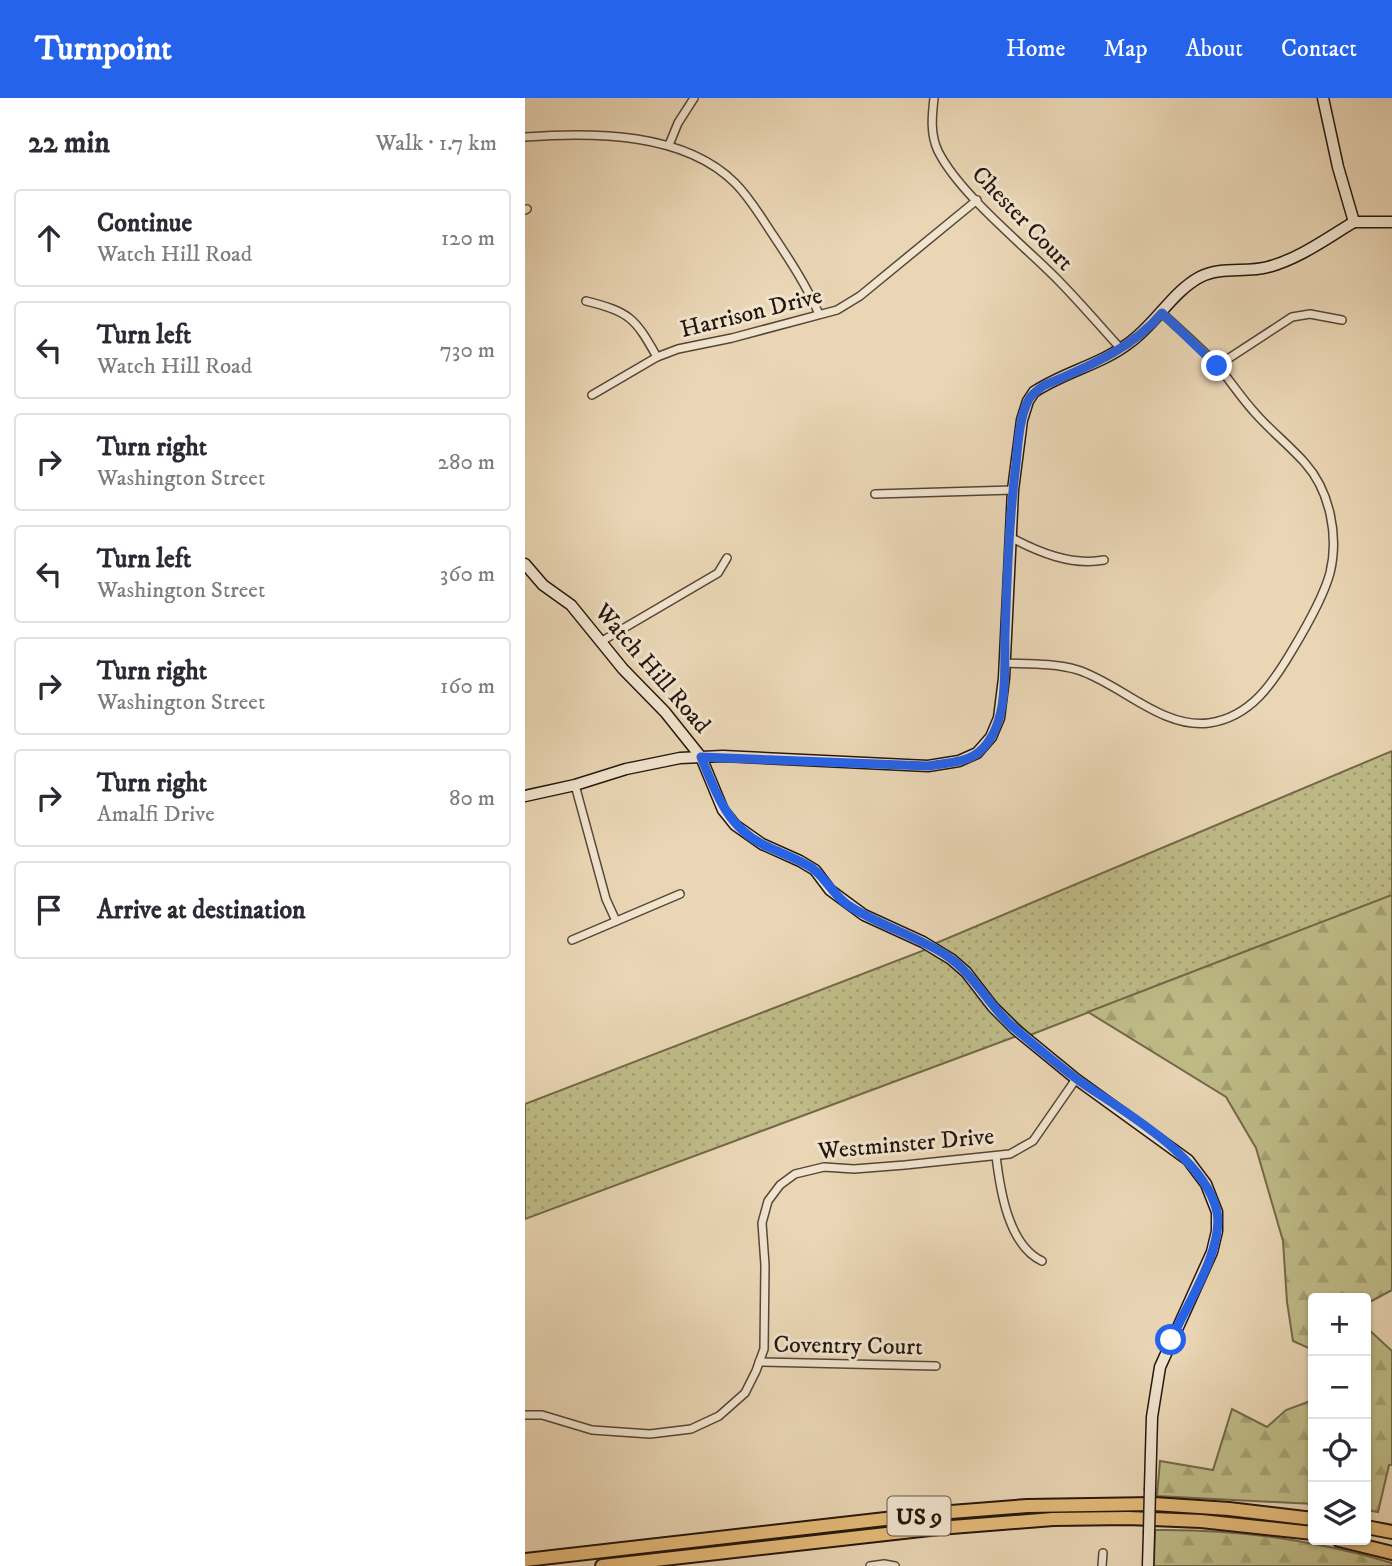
<!DOCTYPE html>
<meta charset="utf-8">
<style>
:root{--surface:#fff;--page:#f7f7f7;--text:#2b2b33;--muted:#7c7c81;--line:#e1e1e2;--accent:#2563eb}
body{margin:0;font-family:"IM FELL DW Pica",serif;background:var(--page);color:var(--text)}
.controls{position:absolute;right:21px;bottom:21px;display:grid;overflow:hidden;border-radius:7px;box-shadow:0 2px 5px #0004}
.controls button{width:63px;height:63px;display:grid;place-items:center;padding:0;border:0;border-bottom:2px solid var(--line);background:var(--surface);color:var(--text);font:35px sans-serif}
.stop{position:absolute;width:21px;height:21px;margin:-16px;border:5px solid #2563eb;border-radius:50%;background:#fff}
.stop.end{background:#2563eb;border-color:#fff;box-shadow:0 2px 7px #0008}
.list{margin:0;padding:0;list-style:none}
h2{display:flex;justify-content:space-between;align-items:center;height:91px;margin:0;padding:0 28px;font-size:30px}
h2 small{font-size:23px;font-weight:400;color:var(--muted)}
.list li{display:grid;grid-template-columns:46px 1fr auto;gap:21px;align-items:center;box-sizing:border-box;height:98px;margin:0 14px 14px;padding:0 14px;border:2px solid var(--line);border-radius:7px}
.list b{display:block;font-size:26px;white-space:nowrap}
.list p{margin:0;font-size:23px;white-space:nowrap;color:var(--muted)}
.list em{font-size:23px;font-style:normal;color:var(--muted)}
.icon{flex:none;width:38px;height:38px;fill:none;stroke:currentColor;stroke-width:2;stroke-linecap:round;stroke-linejoin:round}
.map{position:relative;flex:none;width:867px;height:1468px;overflow:hidden}
header{display:flex;align-items:center;gap:42px;box-sizing:border-box;height:98px;padding:0 35px;background:var(--accent);color:#fff}
header strong{font-size:33px}
nav{display:flex;gap:38px;margin-inline-start:auto;font-size:24px}
main{display:flex}
aside{flex:1;background:var(--surface)}
.map>svg:first-child{display:block}
</style>
<header>
<strong>Turnpoint</strong>
<nav><a>Home</a><a>Map</a><a>About</a><a>Contact</a></nav>
</header>
<main>
<aside>
<h2>22 min<small>Walk · 1.7 km</small></h2>
<ul class="list">
<li><svg class="icon" aria-label="ahead" viewBox="0 0 24 24"><path d="M12 20V5M6 11l6-6 6 6"/></svg><div><b>Continue</b><p>Watch Hill Road</p></div><em>120 m</em></li>
<li><svg class="icon" aria-label="left" viewBox="0 0 24 24"><path d="M17 20v-9H6M10 6l-5 5 5 5"/></svg><div><b>Turn left</b><p>Watch Hill Road</p></div><em>730 m</em></li>
<li><svg class="icon" aria-label="right" viewBox="0 0 24 24"><path d="M7 20v-9h11M14 6l5 5-5 5"/></svg><div><b>Turn right</b><p>Washington Street</p></div><em>280 m</em></li>
<li><svg class="icon" aria-label="left" viewBox="0 0 24 24"><path d="M17 20v-9H6M10 6l-5 5 5 5"/></svg><div><b>Turn left</b><p>Washington Street</p></div><em>360 m</em></li>
<li><svg class="icon" aria-label="right" viewBox="0 0 24 24"><path d="M7 20v-9h11M14 6l5 5-5 5"/></svg><div><b>Turn right</b><p>Washington Street</p></div><em>160 m</em></li>
<li><svg class="icon" aria-label="right" viewBox="0 0 24 24"><path d="M7 20v-9h11M14 6l5 5-5 5"/></svg><div><b>Turn right</b><p>Amalfi Drive</p></div><em>80 m</em></li>
<li><svg class="icon" aria-label="arrive" viewBox="0 0 24 24"><path d="M6 21V4h12l-3 4 3 4H6"/></svg><div><b>Arrive at destination</b></div></li>
</ul>
</aside>
<div class="map">
<svg width="867" height="1468" viewBox="0 0 867 1468">
<defs>
<pattern id="grass-dots" width="8" height="8" patternUnits="userSpaceOnUse" patternTransform="scale(1.75)"><rect width="8" height="8" fill="#bfbc88"/><path d="M2 2h.1M6 6h.1" fill="none" stroke="#a4a174" stroke-width="1.8" stroke-linecap="round"/></pattern>
<pattern id="forest-firs" width="22" height="20" patternUnits="userSpaceOnUse" patternTransform="scale(1.75)"><rect width="22" height="20" fill="#bfbc88"/><path d="M5 1l3.5 6h-7zM16 11l3.5 6h-7z" fill="#a4a174"/></pattern>
</defs>
<rect width="100%" height="100%" fill="#ead6b5"/>
<filter id="stains"><feTurbulence type="fractalNoise" baseFrequency=".00286" numOctaves="4"/><feColorMatrix values="0 0 0 0 .2 0 0 0 0 .09 0 0 0 0 .02 0 0 0 .5 -.17"/></filter>
<radialGradient id="worn" r=".72"><stop offset=".6" stop-color="#630" stop-opacity="0"/><stop offset="1" stop-color="#630" stop-opacity=".3"/></radialGradient>
<!-- grass -->
<g fill="url(#grass-dots)" stroke="#72694a" stroke-width="2">
<path d="M867,653V797L505,937L470,903L443,869L409,846Z"/>
<path d="M402,851L433,872L492,938L0,1121V1006Z"/>
</g>
<!-- forest -->
<g fill="url(#forest-firs)" stroke="#72694a" stroke-width="2">
<path d="M867,797V1192L841,1206V1200H788V1252L768,1243L762,1204L758,1143L731,1050L701,999L563,914Z"/>
<path d="M841,1229L867,1253V1367H864L853,1414L841,1412Z"/>
<path d="M788,1302V1406L632,1398L635,1363L688,1372L707,1311L742,1329L761,1312Z"/>
<path d="M630,1432C709,1431 791,1442 867,1465V1468H629Z"/>
</g>
<g fill="none" stroke-linecap="round" stroke-linejoin="round">
<defs>
<g id="street">
<path d="M409,0C407,18 405,36 413,53C434,95 496,145 530,179C553,202 574,227 596,251"/>
<path d="M0,39C68,34 159,34 210,85C225,100 236,119 248,137C266,164 281,187 294,216"/>
<path d="M144,47L153,25L169,0"/>
<path d="M0,112L2,111"/>
<path d="M61,203C105,214 110,220 132,259"/>
<path d="M692,268L767,219L785,216L817,222"/>
<path d="M67,297L132,259L153,251L207,240L312,212L335,198L452,102"/>
<path d="M350,396L488,392"/>
<path d="M485,439C513,454 546,468 579,462"/>
<path d="M77,543L193,475L202,460"/>
<path d="M479,565C504,566 529,565 553,572C596,586 637,631 684,625C726,619 748,585 768,551C780,531 799,497 805,475C814,438 805,393 780,365C765,348 746,333 731,316C716,300 705,282 691,266C674,248 655,232 637,215"/>
<path d="M50,687L81,801L91,823"/>
<path d="M47,842L155,796"/>
<path d="M471,1058C475,1091 483,1147 517,1163"/>
<path d="M234,1264L411,1268"/>
<path d="M0,1317H17L67,1332L125,1336L166,1331L194,1318L220,1295L231,1273L239,1251L240,1167L237,1125L243,1103L255,1087L270,1076L299,1069L329,1071L380,1067L485,1056L508,1043L551,981"/>
<path d="M345,1468L359,1466L370,1468"/>
<path d="M577,1468L578,1455"/>
</g>
<g id="secondary">
<path d="M798,0L813,69L829,124"/>
<path d="M829,124H867"/>
<path d="M0,466L18,487L46,507L98,571L140,614L176,659L198,712L210,727L237,746L275,763L290,772L305,792L339,817L398,844L426,861L441,874L468,909L490,931L551,981L663,1062L681,1086L692,1114V1133L687,1154L635,1269L627,1319L625,1390"/>
<path d="M0,698L50,687L101,671L155,660L198,658L403,668L434,663L452,655L466,639L474,620L479,580L488,392L497,322L503,303L509,294C539,274 575,267 604,245C630,227 647,194 675,179C696,168 721,175 743,169C774,161 802,140 829,124"/>
<path d="M623,1468L624,1435"/>
</g>
<g id="highway">
<path d="M841,1429L867,1434"/>
<path d="M814,1442L867,1455"/>
<path d="M0,1462L413,1415L502,1408L629,1406L704,1411L788,1421"/>
<path d="M77,1468L414,1430L528,1421L603,1420L676,1423L788,1435"/>
</g>
</defs>
<!-- street casing -->
<use href="#street" stroke="#564636" stroke-width="10"/>
<!-- secondary casing -->
<use href="#secondary" stroke="#24160c" stroke-width="13"/>
<!-- highway casing -->
<use href="#highway" stroke="#24160c" stroke-width="16"/>
<!-- street -->
<use href="#street" stroke="#f1e4cf" stroke-width="7"/>
<!-- secondary -->
<use href="#secondary" stroke="#f1e4cf" stroke-width="10"/>
<!-- highway -->
<use href="#highway" stroke="#e5bb7a" stroke-width="12"/>
<defs>
<path id="secondary-bridge" d="M624,1435L625,1390"/>
</defs>
<!-- secondary-bridge casing -->
<use href="#secondary-bridge" stroke="#24160c" stroke-width="13" stroke-linecap="butt"/>
<!-- secondary-bridge -->
<use href="#secondary-bridge" stroke="#f1e4cf" stroke-width="10"/>
</g>
<g fill="none" stroke-linecap="round" stroke-linejoin="round">
<!-- route -->
<path stroke="#2563eb" stroke-width="9" d="M646,1242C661,1208 699,1151 692,1114C680,1058 597,1013 553,982C530,965 508,946 487,928C463,907 449,876 422,858C391,837 354,828 323,807C307,796 300,779 287,770C272,760 255,755 239,747C202,729 191,695 176,659L403,668C419,665 441,665 454,654C485,627 479,574 480,537C482,480 484,422 491,366C493,346 494,322 503,303C506,296 512,293 518,288C561,269 606,252 637,215L692,268"/>
</g>
<g text-anchor="middle" stroke-width="6" stroke-linejoin="round" paint-order="stroke">
<!-- shield labels -->
<rect fill="#f1e4cf" stroke="#625446" stroke-width="2" x="362.5" y="1398.5" width="63" height="39" rx="5"/>
<g font-size="23" font-weight="bold" fill="#24160c">
<text x="394" y="1426">US 9</text>
</g>
<!-- street labels -->
<g font-size="24" fill="#24160c" stroke="#f1e4cf">
<text transform="translate(498 120) rotate(46)" y="8">Chester Court</text>
<text transform="translate(226 214) rotate(-14)" y="8">Harrison Drive</text>
<text transform="translate(128 570) rotate(49)" y="8">Watch Hill Road</text>
<text transform="translate(381 1045) rotate(-5)" y="8">Westminster Drive</text>
<text transform="translate(323 1247) rotate(1)" y="8">Coventry Court</text>
</g>
</g>
<rect width="100%" height="100%" filter="url(#stains)"/>
<rect width="100%" height="100%" fill="url(#worn)"/>
</svg>
<div class="controls">
<button>+</button>
<button>−</button>
<button><svg class="icon" aria-label="locate" viewBox="0 0 24 24"><circle cx="12" cy="12" r="6"/><path d="M12 2v4M12 18v4M2 12h4M18 12h4"/></svg></button>
<button><svg class="icon" aria-label="layers" viewBox="0 0 24 24"><path d="M12 4l9 5-9 5-9-5zM3 14l9 5 9-5"/></svg></button>
</div>
<div class="stop" style="left:646px;top:1242px"></div>
<div class="stop end" style="left:692px;top:268px"></div>
</div>
</main>
